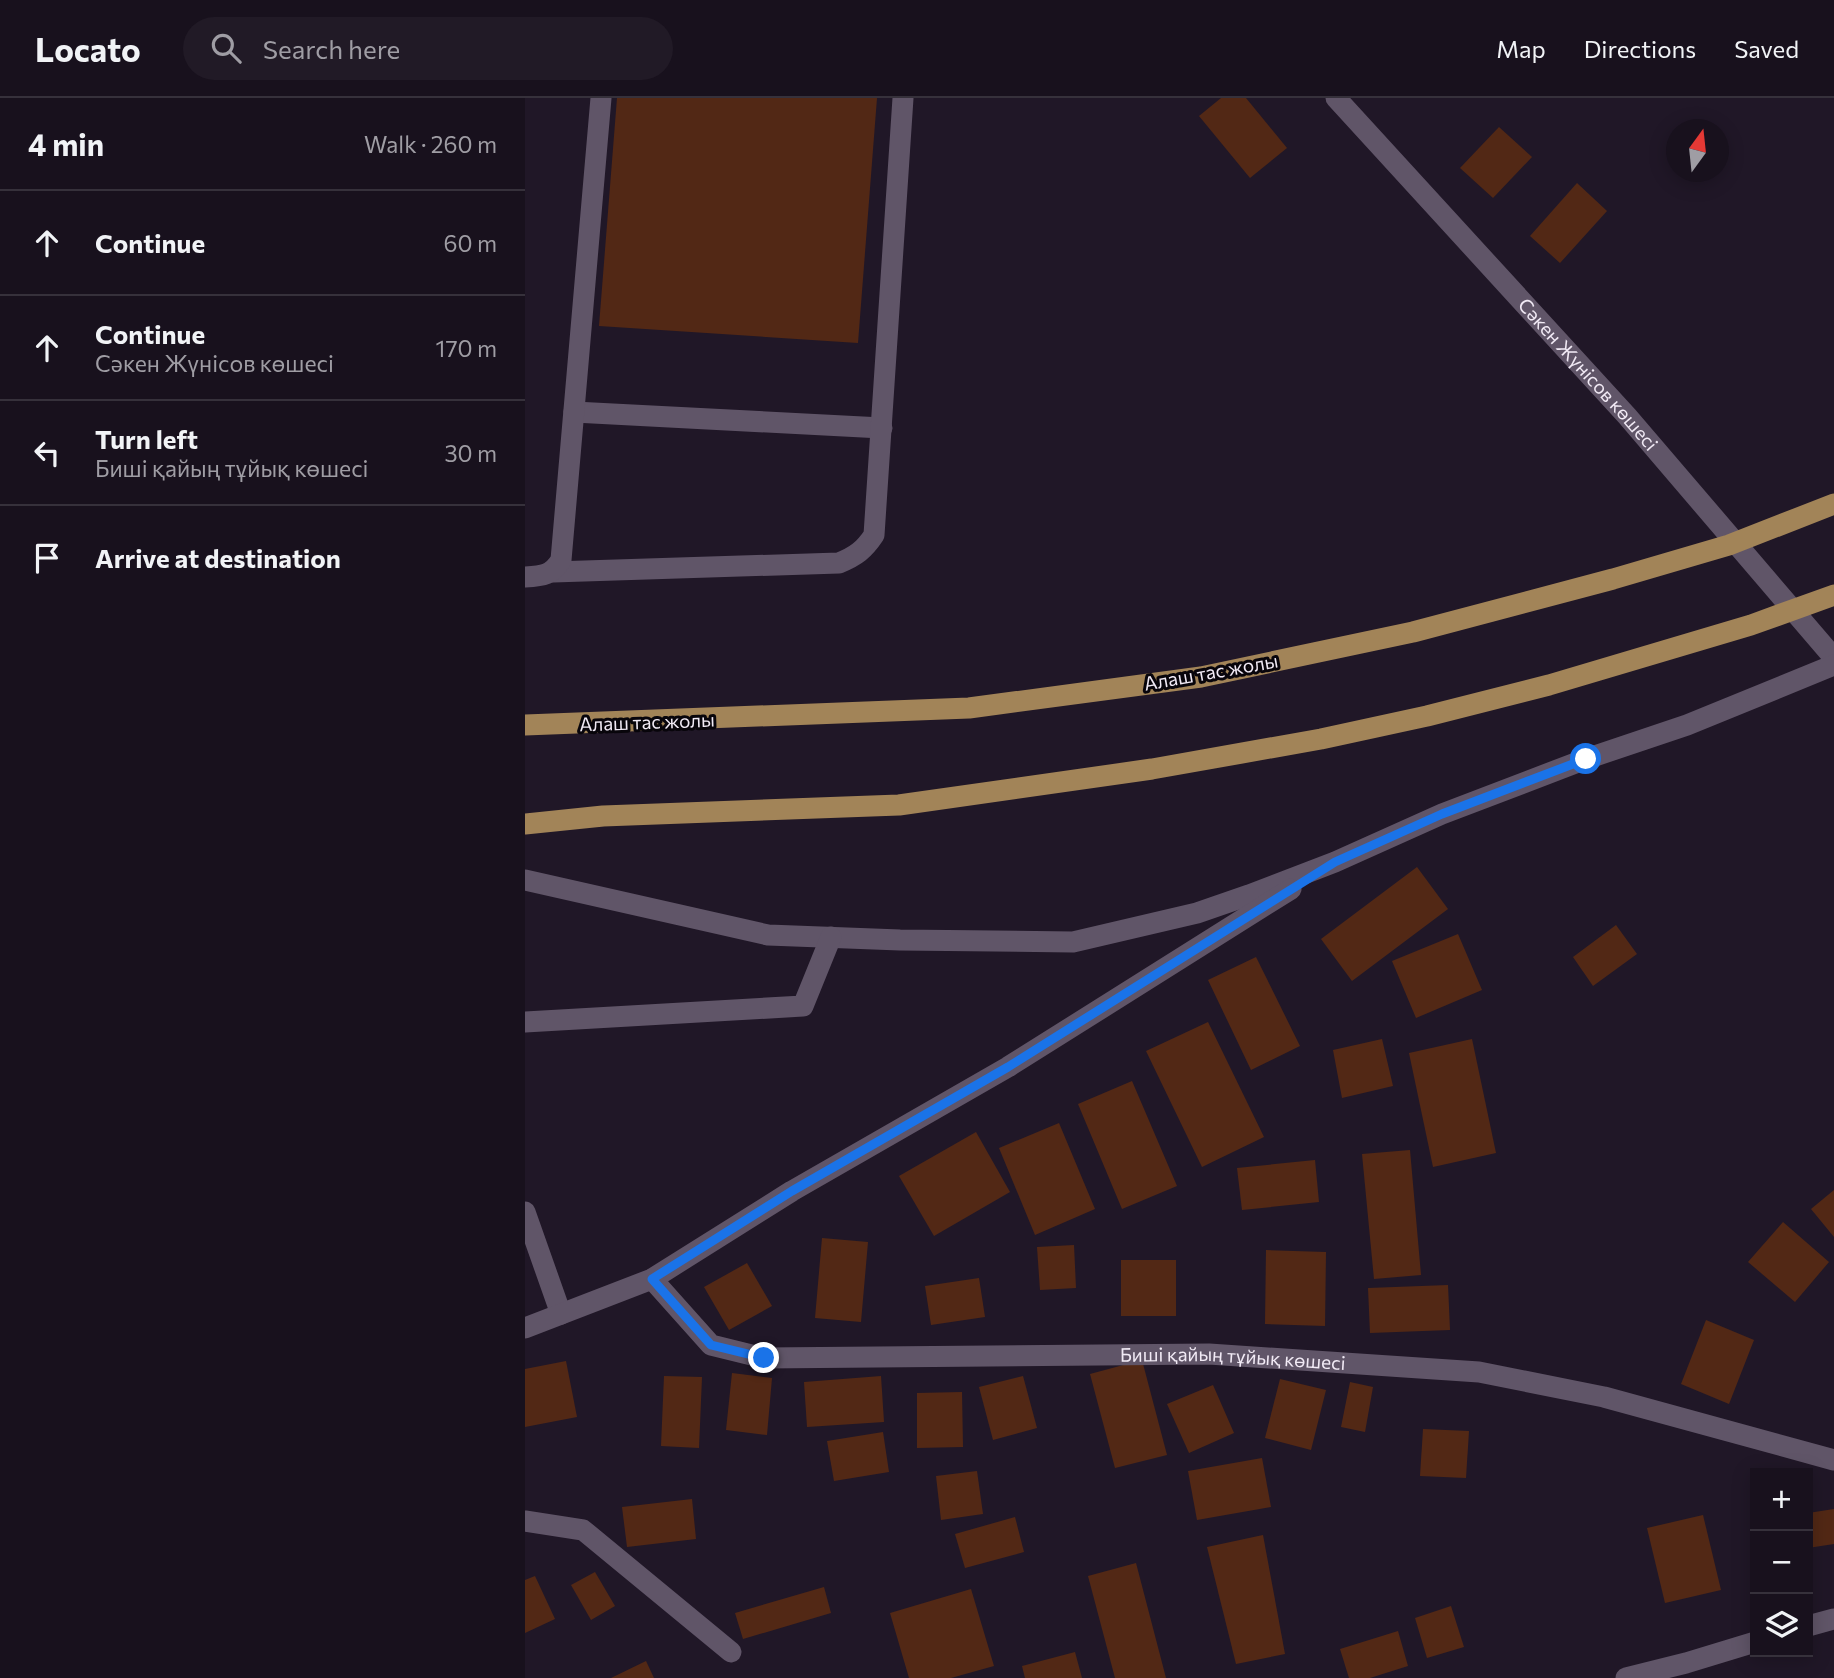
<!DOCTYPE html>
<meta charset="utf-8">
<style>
:root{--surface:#18111d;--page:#211a26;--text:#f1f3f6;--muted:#9f9da4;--line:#36313b}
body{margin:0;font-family:Commissioner,sans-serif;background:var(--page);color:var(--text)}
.controls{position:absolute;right:21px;bottom:21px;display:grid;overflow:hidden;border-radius:0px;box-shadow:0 4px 18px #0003}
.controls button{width:63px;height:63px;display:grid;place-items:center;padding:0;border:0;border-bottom:2px solid var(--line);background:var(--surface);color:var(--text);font:35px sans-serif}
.compass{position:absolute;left:1141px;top:21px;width:63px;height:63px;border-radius:50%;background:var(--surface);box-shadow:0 4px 18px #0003;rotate:15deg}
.stop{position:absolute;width:21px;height:21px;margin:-16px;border:5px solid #1a73e8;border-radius:50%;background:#fff}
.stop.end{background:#1a73e8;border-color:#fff;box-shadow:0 2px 7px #0008}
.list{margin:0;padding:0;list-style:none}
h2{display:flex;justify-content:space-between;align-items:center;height:91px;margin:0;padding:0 28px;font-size:30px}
h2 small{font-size:23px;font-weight:400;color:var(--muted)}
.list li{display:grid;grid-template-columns:46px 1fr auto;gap:21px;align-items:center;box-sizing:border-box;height:105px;padding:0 28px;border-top:2px solid var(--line)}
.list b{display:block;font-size:26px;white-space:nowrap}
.list p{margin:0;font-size:23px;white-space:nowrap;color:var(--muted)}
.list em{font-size:23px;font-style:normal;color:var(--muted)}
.icon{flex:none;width:38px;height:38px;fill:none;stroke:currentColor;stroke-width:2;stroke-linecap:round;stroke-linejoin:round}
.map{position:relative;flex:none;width:1309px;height:1580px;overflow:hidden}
header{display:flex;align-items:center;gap:42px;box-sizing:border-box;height:98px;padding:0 35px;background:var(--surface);border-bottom:2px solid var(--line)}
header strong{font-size:33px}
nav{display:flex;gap:38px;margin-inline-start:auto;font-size:24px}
.search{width:490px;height:63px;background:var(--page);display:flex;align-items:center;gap:18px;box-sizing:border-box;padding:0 24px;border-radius:38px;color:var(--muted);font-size:26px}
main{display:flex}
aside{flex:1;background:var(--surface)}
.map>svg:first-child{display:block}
</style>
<header>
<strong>Locato</strong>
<div class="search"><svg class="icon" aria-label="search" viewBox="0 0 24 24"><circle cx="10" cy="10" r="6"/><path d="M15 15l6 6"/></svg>Search here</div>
<nav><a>Map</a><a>Directions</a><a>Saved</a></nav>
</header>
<main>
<aside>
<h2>4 min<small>Walk · 260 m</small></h2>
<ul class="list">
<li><svg class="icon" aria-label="ahead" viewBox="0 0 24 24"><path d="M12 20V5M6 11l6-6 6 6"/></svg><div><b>Continue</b></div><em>60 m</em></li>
<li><svg class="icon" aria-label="ahead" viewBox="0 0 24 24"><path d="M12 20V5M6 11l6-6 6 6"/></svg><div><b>Continue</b><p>Сәкен Жүнісов көшесі</p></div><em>170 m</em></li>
<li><svg class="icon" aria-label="left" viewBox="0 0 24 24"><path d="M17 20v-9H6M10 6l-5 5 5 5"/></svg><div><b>Turn left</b><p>Биші қайың тұйық көшесі</p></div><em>30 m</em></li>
<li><svg class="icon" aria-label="arrive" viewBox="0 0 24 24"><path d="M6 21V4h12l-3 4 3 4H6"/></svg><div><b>Arrive at destination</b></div></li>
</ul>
</aside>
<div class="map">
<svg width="1309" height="1580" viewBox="0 0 1309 1580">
<rect width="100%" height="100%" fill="#201727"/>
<!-- building -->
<g fill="#522815">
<path d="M92,0H352L333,245L74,228Z"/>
<path d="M696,0H721L762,50L725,80L674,18Z"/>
<path d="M974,29L1007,59L968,100L935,70Z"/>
<path d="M1052,85L1082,113L1035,165L1005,138Z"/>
<path d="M892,769L923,811L827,883L796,841Z"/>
<path d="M1091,827L1112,856L1068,888L1048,859Z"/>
<path d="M933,836L957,892L891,920L867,863Z"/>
<path d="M731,859L775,948L726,972L683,882Z"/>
<path d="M683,924L739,1039L677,1069L621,953Z"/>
<path d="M857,941L868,988L817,1000L808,952Z"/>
<path d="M947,941L971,1055L908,1069L884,955Z"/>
<path d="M607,983L652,1088L597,1111L553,1006Z"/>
<path d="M534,1025L570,1111L510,1137L474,1050Z"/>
<path d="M451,1034L485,1094L409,1138L374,1078Z"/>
<path d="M885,1052L896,1177L849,1181L837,1056Z"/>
<path d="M790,1062L794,1104L717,1112L712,1070Z"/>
<path d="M1309,1092V1139L1286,1111Z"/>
<path d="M1258,1124L1304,1164L1270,1204L1223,1164Z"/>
<path d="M297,1140L343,1144L336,1224L290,1220Z"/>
<path d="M549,1147L551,1190L515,1192L512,1149Z"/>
<path d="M741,1152L801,1154L800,1228L740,1226Z"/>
<rect x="596" y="1162" width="55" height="56"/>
<path d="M222,1165L247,1208L204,1232L179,1189Z"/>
<path d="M454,1180L460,1219L406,1227L400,1188Z"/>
<path d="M923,1187L925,1232L845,1235L843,1190Z"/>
<path d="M1181,1222L1229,1242L1204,1306L1156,1286Z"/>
<path d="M617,1262L642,1357L590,1370L565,1276Z"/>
<path d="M41,1263L52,1319L0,1329V1271Z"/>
<path d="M207,1275L247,1280L242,1337L201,1332Z"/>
<path d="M139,1278L177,1279L174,1350L136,1348Z"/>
<path d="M356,1278L359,1324L282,1329L279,1284Z"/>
<path d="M498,1278L512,1330L468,1342L454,1289Z"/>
<path d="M755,1281L801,1292L786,1352L740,1340Z"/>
<path d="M825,1284L848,1289L840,1334L816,1329Z"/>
<path d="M688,1287L709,1335L664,1355L642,1306Z"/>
<path d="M437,1294L438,1349L392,1350V1295Z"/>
<path d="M898,1331L944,1333L941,1380L895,1378Z"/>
<path d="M358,1334L364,1374L309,1383L302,1343Z"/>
<path d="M737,1360L746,1409L672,1422L663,1373Z"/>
<path d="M452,1373L458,1416L416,1422L411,1378Z"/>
<path d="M167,1401L171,1441L102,1449L97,1409Z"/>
<path d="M1309,1411V1446L1283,1450V1415Z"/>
<path d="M1178,1417L1196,1492L1140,1505L1122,1430Z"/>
<path d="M490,1419L499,1454L440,1470L430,1436Z"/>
<path d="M738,1437L760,1556L711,1566L682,1449Z"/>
<path d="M611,1465L641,1580H590L563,1478Z"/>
<path d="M70,1474L90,1508L66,1522L46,1487Z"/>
<path d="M10,1478L30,1521L0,1535V1482Z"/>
<path d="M299,1489L306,1515L218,1541L210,1515Z"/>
<path d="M446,1491L469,1568L426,1580H384L365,1515Z"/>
<path d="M926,1508L939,1549L902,1560L890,1520Z"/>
<path d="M873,1533L883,1568L845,1580H824L815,1551Z"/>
<path d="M550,1554L557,1580H500L497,1568Z"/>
<path d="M121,1563L129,1580H86Z"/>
</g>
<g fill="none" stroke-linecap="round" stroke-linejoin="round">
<!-- minor -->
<g stroke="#605568" stroke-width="21">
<path id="s1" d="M811,0L1102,318L1309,560"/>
<path d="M49,314L357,330"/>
<path d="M28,474L314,465C331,458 339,452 349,437L378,0"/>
<path d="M0,479C18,478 27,477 36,462L76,0"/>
<path d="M0,782L243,837L375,842L548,844L672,815L724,797L810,764L917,716L1061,661L1162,627L1309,567"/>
<path d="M0,924L278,908L306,839"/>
<path d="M0,1114L36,1216"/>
<path id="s2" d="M127,1181L186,1247L239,1260L684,1256L954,1274L1079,1299L1309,1362"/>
<path d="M0,1230L127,1181L267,1093L483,969L766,791"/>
<path d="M0,1423L58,1432L206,1554"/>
<path d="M1283,1528L1309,1521"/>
<path d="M1101,1580L1161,1565L1230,1544"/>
</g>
<!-- major -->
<g stroke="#a28458" stroke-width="21">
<path d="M0,627L444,610L676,579L888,534L1088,481L1204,447L1309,406"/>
<path d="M0,726L78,718L374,707L627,671L796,641L902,618L1024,587L1226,527L1309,497"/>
</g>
</g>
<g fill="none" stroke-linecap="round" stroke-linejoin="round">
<!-- route -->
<path stroke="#1a73e8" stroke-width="9" d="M239,1260L186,1247L127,1181L267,1093L483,969L810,764L917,716L1061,661"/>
</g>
<g text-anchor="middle" stroke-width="6" stroke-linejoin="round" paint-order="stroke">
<!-- street labels -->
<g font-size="19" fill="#f1eaf5" stroke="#08050b">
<text dy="7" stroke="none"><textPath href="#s1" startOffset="374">Сәкен Жүнісов көшесі</textPath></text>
<text transform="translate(686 574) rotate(-10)" y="7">Алаш тас жолы</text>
<text transform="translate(122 624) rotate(-2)" y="7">Алаш тас жолы</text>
<text dy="7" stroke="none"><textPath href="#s2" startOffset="612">Биші қайың тұйық көшесі</textPath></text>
</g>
</g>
</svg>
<div class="controls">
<button>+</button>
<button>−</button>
<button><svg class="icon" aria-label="layers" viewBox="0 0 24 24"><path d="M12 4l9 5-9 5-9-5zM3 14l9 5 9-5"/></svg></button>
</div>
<svg class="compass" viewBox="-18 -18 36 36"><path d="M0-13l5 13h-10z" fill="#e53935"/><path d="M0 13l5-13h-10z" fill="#9f9da4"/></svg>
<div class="stop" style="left:1061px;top:661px"></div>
<div class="stop end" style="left:239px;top:1260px"></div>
</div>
</main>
